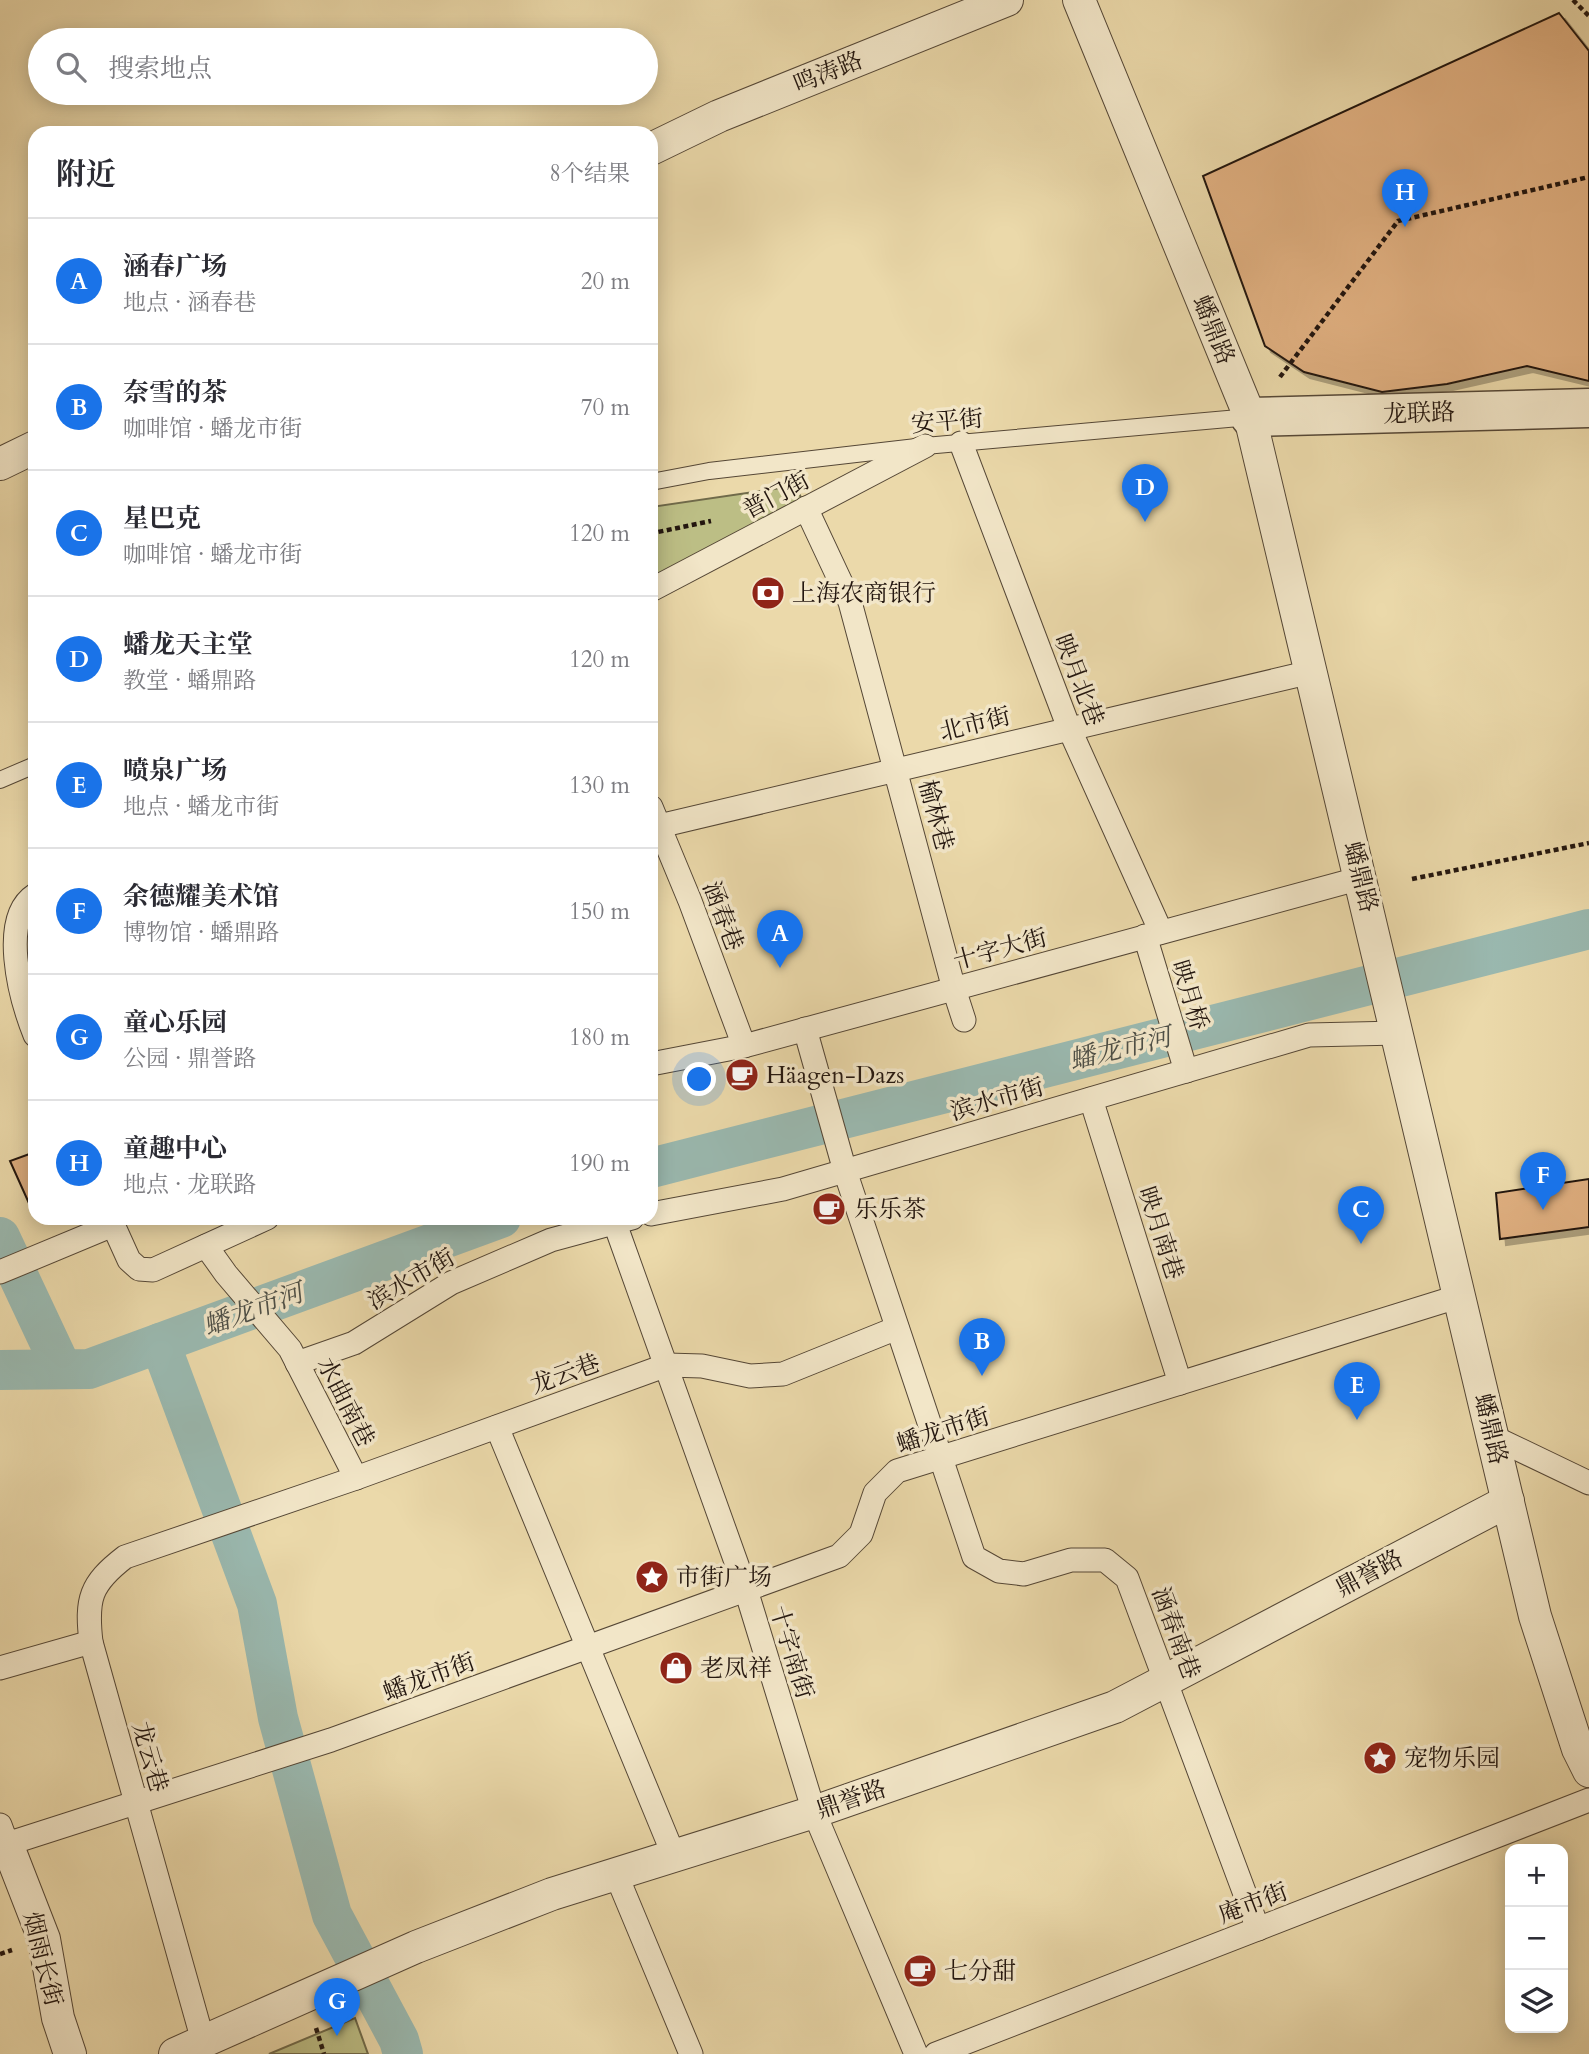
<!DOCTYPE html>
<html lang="zh">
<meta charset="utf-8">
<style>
:root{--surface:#fff;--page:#f2f2f3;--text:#2b2b33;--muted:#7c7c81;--line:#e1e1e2;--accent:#1a73e8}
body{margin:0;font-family:Cardo,"Noto Serif SC",serif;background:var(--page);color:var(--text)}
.controls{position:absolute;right:21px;bottom:21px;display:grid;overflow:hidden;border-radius:14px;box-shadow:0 4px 18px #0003}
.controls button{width:63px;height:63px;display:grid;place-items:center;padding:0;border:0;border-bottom:2px solid var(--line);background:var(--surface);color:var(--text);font:35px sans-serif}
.you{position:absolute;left:700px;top:1080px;width:24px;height:24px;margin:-18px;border:5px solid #fff;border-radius:50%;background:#1a73e8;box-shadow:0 0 0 10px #1a73e833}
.badge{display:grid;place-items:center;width:46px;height:46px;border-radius:50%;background:var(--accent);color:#fff;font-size:23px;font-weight:700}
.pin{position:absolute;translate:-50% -58px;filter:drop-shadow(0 2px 4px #0008)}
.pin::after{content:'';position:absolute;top:37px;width:24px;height:21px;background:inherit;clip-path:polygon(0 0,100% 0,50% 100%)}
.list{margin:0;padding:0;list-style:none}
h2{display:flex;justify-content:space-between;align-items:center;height:91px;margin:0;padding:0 28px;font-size:30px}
h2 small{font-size:23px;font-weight:400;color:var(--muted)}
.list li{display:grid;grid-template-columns:46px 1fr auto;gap:21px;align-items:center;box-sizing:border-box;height:126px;padding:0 28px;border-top:2px solid var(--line)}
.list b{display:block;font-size:26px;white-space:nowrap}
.list p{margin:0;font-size:23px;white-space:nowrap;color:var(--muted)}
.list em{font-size:23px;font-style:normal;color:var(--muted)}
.icon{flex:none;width:38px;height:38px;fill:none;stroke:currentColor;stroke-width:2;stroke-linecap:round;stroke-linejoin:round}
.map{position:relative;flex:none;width:1589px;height:2054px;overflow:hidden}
.search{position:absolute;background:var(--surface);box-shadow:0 4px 18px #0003;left:28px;top:28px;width:630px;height:77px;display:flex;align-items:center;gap:18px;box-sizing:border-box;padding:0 24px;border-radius:38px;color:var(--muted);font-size:26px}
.panel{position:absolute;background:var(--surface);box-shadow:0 4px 18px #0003;left:28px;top:126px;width:630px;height:1099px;border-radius:21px}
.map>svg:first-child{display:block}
</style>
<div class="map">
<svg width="1589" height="2054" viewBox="0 0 1589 2054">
<defs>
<filter id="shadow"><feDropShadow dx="6" dy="6" stdDeviation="0" flood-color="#0004"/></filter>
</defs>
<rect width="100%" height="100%" fill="#ebd9aa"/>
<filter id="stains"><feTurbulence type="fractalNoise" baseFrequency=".00286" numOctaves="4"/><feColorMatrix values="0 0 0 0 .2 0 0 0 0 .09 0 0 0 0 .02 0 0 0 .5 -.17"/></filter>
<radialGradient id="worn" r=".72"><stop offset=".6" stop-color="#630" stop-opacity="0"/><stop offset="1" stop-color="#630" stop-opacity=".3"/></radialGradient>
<!-- green -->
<g fill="#bcbe85" stroke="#706a4a" stroke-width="2">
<path d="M795,486L804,503L651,585V507Z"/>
<path d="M355,2018L368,2054H269Z"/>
</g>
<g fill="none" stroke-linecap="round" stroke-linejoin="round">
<!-- canal -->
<g stroke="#9ab9b0" stroke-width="40">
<path d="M651,1168L1589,929"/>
<path d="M0,1237L62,1369"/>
<path d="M160,1343L257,1604L278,1718L332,1915L399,2040L403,2054"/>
<path d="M0,1370L89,1369L501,1218"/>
</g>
</g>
<!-- building -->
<g fill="#e0b081" stroke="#23160f" stroke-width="2" filter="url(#shadow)">
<path d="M1559,13L1589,51V381L1527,366L1447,384L1382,392L1304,372L1265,346L1203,176Z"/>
<path d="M35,1152V1208L32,1210L10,1161Z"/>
<path d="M1589,1179V1227L1500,1239L1496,1193Z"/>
</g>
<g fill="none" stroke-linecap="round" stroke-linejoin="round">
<defs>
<g id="service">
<path d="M651,482L709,471L925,446L1250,417"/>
<path d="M0,780L35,765"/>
</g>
<g id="pedestrian">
<path d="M961,443L1069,728L1161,932"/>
<path d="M806,508L850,602L954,989L964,1020"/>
<path d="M651,590L925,446"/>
<path d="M651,807L690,901L744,1046"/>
<path d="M651,828L1311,672"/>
<path d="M35,895C0,918 19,995 35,1035"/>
<path d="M1145,936L1186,1071"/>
<path d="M805,1029L845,1171L974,1557L999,1571L1024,1574L1071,1560H1105L1127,1578L1258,1929"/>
<path d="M651,1064L744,1046L1361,878"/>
<path d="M1091,1099L1180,1383"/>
<path d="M651,1214L783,1189L1309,1035L1398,1033"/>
<path d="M110,1218L129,1260L139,1269L153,1270L267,1218"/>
<path d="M613,1218L746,1590L814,1812L916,2054"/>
<path d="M206,1246L226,1274L290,1349L356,1478"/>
<path d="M0,1272L113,1225"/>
<path d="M297,1363L354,1343L451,1283L551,1240L632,1218"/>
<path d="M497,1427L674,1856"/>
<path d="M1493,1437L1589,1483"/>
<path d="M0,1668L91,1642"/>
<path d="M0,1825L7,1844L331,1740L839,1556L861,1534L875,1493L897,1471L1460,1296"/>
<path d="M616,1874L691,2054"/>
<path d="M203,2041L91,1642C86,1599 90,1584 125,1557L356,1478L667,1365L702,1366L750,1376L783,1374L897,1328"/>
<path d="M936,2054L1589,1800"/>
</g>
<g id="minor">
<path d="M1079,0L1250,417L1535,1616L1578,1749L1589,1771"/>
<path d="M651,149L719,116L1007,0"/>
<path d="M0,464L35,447"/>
<path d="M7,1844L44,1939L58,2018L70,2054"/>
<path d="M175,2054L416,1947L552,1894L814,1812L1115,1707L1508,1501"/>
</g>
<path id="tertiary" d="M1250,417L1589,408"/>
</defs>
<!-- service casing -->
<use href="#service" stroke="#554736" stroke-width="18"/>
<!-- pedestrian casing -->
<use href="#pedestrian" stroke="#554736" stroke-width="25"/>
<!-- minor casing -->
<use href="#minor" stroke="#554736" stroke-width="34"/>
<!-- tertiary casing -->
<use href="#tertiary" stroke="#554736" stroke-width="41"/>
<!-- path -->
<g stroke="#23160f" stroke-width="4.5" stroke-dasharray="5 3.5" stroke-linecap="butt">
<path d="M1573,0L1589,16"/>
<path d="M1280,377L1398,221L1589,177"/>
<path d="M651,536L658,532L711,521"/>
<path d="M1412,879L1589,843"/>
<path d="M0,1954L12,1950"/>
<path d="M316,2028L324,2054"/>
</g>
<!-- service -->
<use href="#service" stroke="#f2e6c8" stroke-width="16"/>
<!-- pedestrian -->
<use href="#pedestrian" stroke="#f2e6c8" stroke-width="23"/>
<!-- minor -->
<use href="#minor" stroke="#f2e6c8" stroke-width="32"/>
<!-- tertiary -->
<use href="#tertiary" stroke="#f2e6c8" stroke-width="38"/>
</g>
<!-- icons -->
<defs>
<symbol id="bank-disc" viewBox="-11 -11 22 22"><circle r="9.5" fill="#8f2418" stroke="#f2e6c8"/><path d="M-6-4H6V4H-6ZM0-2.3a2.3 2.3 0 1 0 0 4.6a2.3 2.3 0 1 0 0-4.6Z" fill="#fff"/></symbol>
<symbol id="cafe-disc" viewBox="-11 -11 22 22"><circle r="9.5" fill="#8f2418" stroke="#f2e6c8"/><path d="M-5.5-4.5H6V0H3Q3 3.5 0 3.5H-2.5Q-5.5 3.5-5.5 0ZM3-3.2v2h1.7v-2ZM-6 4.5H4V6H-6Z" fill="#fff"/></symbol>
<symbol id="sight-disc" viewBox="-11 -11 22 22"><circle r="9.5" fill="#8f2418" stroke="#f2e6c8"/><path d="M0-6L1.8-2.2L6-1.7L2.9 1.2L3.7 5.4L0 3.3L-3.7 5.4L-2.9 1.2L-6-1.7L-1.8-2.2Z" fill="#fff"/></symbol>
<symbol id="shop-disc" viewBox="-11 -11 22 22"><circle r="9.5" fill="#8f2418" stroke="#f2e6c8"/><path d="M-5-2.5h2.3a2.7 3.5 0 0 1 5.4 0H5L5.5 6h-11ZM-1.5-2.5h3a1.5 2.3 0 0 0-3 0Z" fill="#fff"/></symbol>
</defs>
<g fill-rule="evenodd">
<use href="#bank-disc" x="749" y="574" width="38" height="38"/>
<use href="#cafe-disc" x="723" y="1056" width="38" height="38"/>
<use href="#cafe-disc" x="810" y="1190" width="38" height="38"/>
<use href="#sight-disc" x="633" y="1558" width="38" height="38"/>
<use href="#shop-disc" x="657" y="1649" width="38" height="38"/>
<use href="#sight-disc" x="1361" y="1739" width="38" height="38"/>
<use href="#cafe-disc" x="901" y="1952" width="38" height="38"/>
</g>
<g text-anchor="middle" stroke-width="7" stroke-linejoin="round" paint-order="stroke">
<!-- street labels -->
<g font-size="24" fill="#23160f" stroke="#f2e6c8">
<text transform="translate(828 72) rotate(-22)" y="8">鸣涛路</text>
<text transform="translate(1214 330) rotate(68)" y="8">蟠鼎路</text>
<text transform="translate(1419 413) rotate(-2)" y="8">龙联路</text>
<text transform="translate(947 421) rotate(-5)" y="8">安平街</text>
<text transform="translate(776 495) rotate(-28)" y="8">普门街</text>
<text transform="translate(1079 680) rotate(69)" y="8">映月北巷</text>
<text transform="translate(975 724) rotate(-14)" y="8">北市街</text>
<text transform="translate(936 815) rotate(75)" y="8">榆林巷</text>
<text transform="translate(1361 877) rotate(76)" y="8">蟠鼎路</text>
<text transform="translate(723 916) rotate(69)" y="8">涵春巷</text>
<text transform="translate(1000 949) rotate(-15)" y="8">十字大街</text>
<text transform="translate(1190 995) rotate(73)" y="8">映月桥</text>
<text transform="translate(997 1099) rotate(-16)" y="8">滨水市街</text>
<text transform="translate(1161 1233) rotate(72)" y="8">映月南巷</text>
<text transform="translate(411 1279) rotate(-30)" y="8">滨水市街</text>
<text transform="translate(565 1374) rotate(-20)" y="8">龙云巷</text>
<text transform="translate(346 1402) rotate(63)" y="8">水曲南巷</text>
<text transform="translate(1491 1429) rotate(77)" y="8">蟠鼎路</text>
<text transform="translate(943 1430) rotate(-18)" y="8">蟠龙市街</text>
<text transform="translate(1369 1573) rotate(-28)" y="8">鼎誉路</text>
<text transform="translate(1176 1633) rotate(70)" y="8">涵春南巷</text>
<text transform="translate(792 1652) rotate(73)" y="8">十字南街</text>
<text transform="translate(429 1677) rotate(-20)" y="8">蟠龙市街</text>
<text transform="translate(150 1757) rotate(74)" y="8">龙云巷</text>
<text transform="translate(851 1799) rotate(-19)" y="8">鼎誉路</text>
<text transform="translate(1253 1903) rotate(-21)" y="8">庵市街</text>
<text transform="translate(43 1959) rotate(76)" y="8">烟雨长街</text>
</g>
<!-- poi labels -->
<g font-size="24" fill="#23160f" stroke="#f2e6c8" text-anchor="start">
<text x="792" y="601">上海农商银行</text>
<text x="766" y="1083">Häagen-Dazs</text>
<text x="854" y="1217">乐乐茶</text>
<text x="676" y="1585">市街广场</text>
<text x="700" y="1676">老凤祥</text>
<text x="1404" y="1766">宠物乐园</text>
<text x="944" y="1979">七分甜</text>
</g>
<!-- water labels -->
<g font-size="26" font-style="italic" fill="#4d4f47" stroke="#f2e6c8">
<text transform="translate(1120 1048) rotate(-14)" y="9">蟠龙市河</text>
<text transform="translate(253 1309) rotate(-20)" y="9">蟠龙市河</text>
</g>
</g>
<rect width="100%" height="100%" filter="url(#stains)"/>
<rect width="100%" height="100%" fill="url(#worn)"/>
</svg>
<div class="controls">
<button>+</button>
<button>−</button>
<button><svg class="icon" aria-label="layers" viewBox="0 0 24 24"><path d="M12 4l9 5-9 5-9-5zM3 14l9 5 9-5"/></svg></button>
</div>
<div class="you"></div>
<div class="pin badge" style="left:780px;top:968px">A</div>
<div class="pin badge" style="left:982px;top:1376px">B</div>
<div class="pin badge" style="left:1361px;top:1244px">C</div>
<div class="pin badge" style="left:1145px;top:522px">D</div>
<div class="pin badge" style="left:1357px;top:1420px">E</div>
<div class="pin badge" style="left:1543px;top:1210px">F</div>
<div class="pin badge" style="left:337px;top:2036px">G</div>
<div class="pin badge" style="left:1405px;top:227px">H</div>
<div class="search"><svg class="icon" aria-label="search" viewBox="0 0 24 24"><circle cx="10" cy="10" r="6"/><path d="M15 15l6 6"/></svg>搜索地点</div>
<section class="panel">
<h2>附近<small>8个结果</small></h2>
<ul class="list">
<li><span class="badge">A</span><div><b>涵春广场</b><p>地点 · 涵春巷</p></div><em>20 m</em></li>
<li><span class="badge">B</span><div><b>奈雪的茶</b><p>咖啡馆 · 蟠龙市街</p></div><em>70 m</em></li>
<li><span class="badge">C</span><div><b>星巴克</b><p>咖啡馆 · 蟠龙市街</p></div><em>120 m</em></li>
<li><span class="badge">D</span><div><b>蟠龙天主堂</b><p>教堂 · 蟠鼎路</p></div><em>120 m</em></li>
<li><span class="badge">E</span><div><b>喷泉广场</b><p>地点 · 蟠龙市街</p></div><em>130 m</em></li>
<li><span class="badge">F</span><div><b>余德耀美术馆</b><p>博物馆 · 蟠鼎路</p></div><em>150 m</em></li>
<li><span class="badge">G</span><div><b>童心乐园</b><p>公园 · 鼎誉路</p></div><em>180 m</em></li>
<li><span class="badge">H</span><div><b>童趣中心</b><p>地点 · 龙联路</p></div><em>190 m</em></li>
</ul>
</section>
</div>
